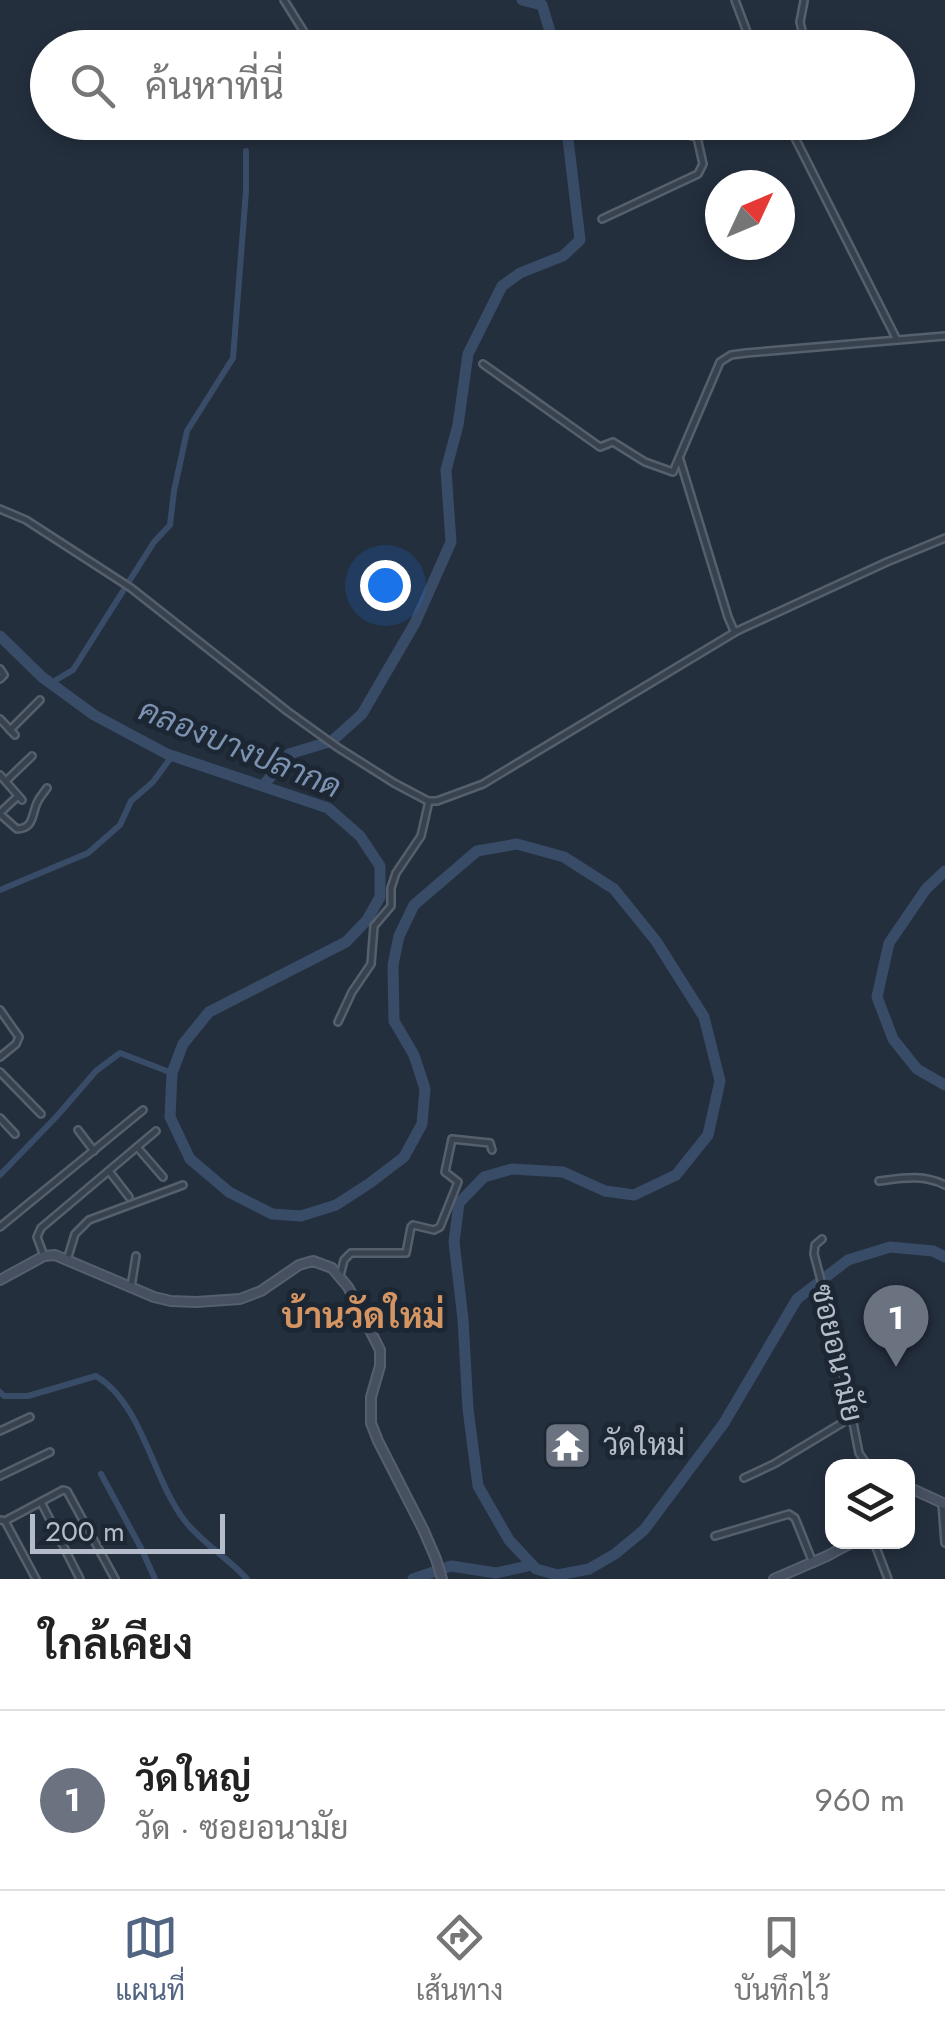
<!DOCTYPE html>
<html lang="th">
<meta charset="utf-8">
<style>
:root{--surface:#fff;--page:#f6f6f6;--text:#222;--muted:#767676;--line:#e0e0e0;--accent:#516482}
body{margin:0;font-family:Jost,Sarabun,sans-serif;background:var(--page);color:var(--text)}
.controls{position:absolute;right:30px;bottom:30px;display:grid;overflow:hidden;border-radius:20px;box-shadow:0 5px 15px #0003}
.controls button{width:90px;height:90px;display:grid;place-items:center;padding:0;border:0;border-bottom:2px solid var(--line);background:var(--surface);color:var(--text);font:50px sans-serif}
.compass{position:absolute;left:705px;top:170px;width:90px;height:90px;border-radius:50%;background:var(--surface);box-shadow:0 5px 15px #0003;rotate:46deg}
.scale{position:absolute;left:30px;bottom:25px;width:195px;box-sizing:border-box;padding-left:10px;border:5px solid #b4bcc9;border-top:0;font-size:28px;line-height:35px;white-space:nowrap;color:#b4bcc9;-webkit-text-stroke:8px #1d2633;paint-order:stroke}
.you{position:absolute;left:385px;top:585px;width:35px;height:35px;margin:-25px;border:8px solid #fff;border-radius:50%;background:#1a73e8;box-shadow:0 0 0 15px #1a73e833}
.badge{display:grid;place-items:center;width:65px;height:65px;border-radius:50%;background:var(--accent);color:#fff;font-size:32px;font-weight:700}
.pin{position:absolute;translate:-50% -82px;filter:drop-shadow(0 2px 5px #0008)}
.pin::after{content:'';position:absolute;top:52px;width:35px;height:30px;background:inherit;clip-path:polygon(0 0,100% 0,50% 100%)}
.list{margin:0;padding:0;list-style:none}
h2{display:flex;justify-content:space-between;align-items:center;height:130px;margin:0;padding:0 40px;font-size:42px}
h2 small{font-size:32px;font-weight:400;color:var(--muted)}
.list li{display:grid;grid-template-columns:65px 1fr auto;gap:30px;align-items:center;box-sizing:border-box;height:180px;padding:0 40px;border-top:2px solid var(--line)}
.list b{display:block;font-size:38px;white-space:nowrap}
.list p{margin:0;font-size:32px;white-space:nowrap;color:var(--muted)}
.list em{font-size:32px;font-style:normal;color:var(--muted)}
.icon{flex:none;width:55px;height:55px;fill:none;stroke:currentColor;stroke-width:2;stroke-linecap:round;stroke-linejoin:round}
.map{position:relative;flex:none;width:945px;height:1579px;overflow:hidden}
.search{position:absolute;background:var(--surface);box-shadow:0 5px 15px #0003;left:30px;right:30px;top:30px;height:110px;display:flex;align-items:center;gap:25px;box-sizing:border-box;padding:0 35px;border-radius:55px;color:var(--muted);font-size:38px}
.sheet{height:310px;background:var(--surface)}
nav{display:flex;justify-content:space-around;align-items:center;box-sizing:border-box;height:140px;border-top:2px solid var(--line);background:var(--surface);font-size:28px;color:var(--muted)}
nav a{display:grid;justify-items:center;gap:5px}
nav .on{color:var(--accent)}
.map>svg:first-child{display:block}
</style>
<div class="map">
<svg width="945" height="1579" viewBox="0 0 945 1579">
<rect width="100%" height="100%" fill="#242f3e"/>
<g fill="none" stroke-linecap="round" stroke-linejoin="round">
<!-- canal -->
<g stroke="#394c67" stroke-width="6">
<path d="M51,683L73,670L154,542L170,525L174,491L187,431L233,358L246,191V151"/>
<path d="M0,890L88,853L120,825L131,801L153,782L172,756"/>
<path d="M0,1175L57,1116L96,1071L120,1053L172,1073"/>
<path d="M0,1392L4,1396H28L96,1376C143,1404 152,1479 185,1521C202,1543 228,1558 247,1579"/>
<path d="M101,1474L141,1548L155,1579"/>
</g>
<!-- river -->
<g stroke="#394c67" stroke-width="11">
<path d="M522,0L542,5L555,48"/>
<path d="M0,636L42,677L94,715L167,754L328,808L360,836L380,866V897L367,920L346,942L209,1012L183,1044L172,1073L170,1117L190,1159L229,1192L272,1214L301,1216L336,1205L370,1183L404,1157L422,1124L425,1089L414,1055L394,1021L393,965L399,936L414,905L477,851L517,844L564,857L614,889L656,941L704,1017L720,1081L708,1135L676,1175L634,1195L605,1191L563,1172L512,1169L484,1177L459,1203L454,1242L463,1319L468,1409L478,1486L509,1540L536,1569L558,1575L589,1569L615,1554L644,1530L724,1423L797,1299L848,1260L890,1247L933,1251L945,1257"/>
<path d="M263,786L289,754L332,741L362,714L415,623L451,542L446,470L458,425L468,354L502,286L520,273L563,256L580,240L566,122"/>
<path d="M945,871L926,889L889,943L877,997L893,1039L917,1069L945,1085"/>
<path d="M413,1579L451,1566L496,1573L532,1565"/>
</g>
<defs>
<g id="street">
<path d="M284,0L314,48"/>
<path d="M735,0L753,48"/>
<path d="M804,1L800,22L806,48"/>
<path d="M359,122L362,128"/>
<path d="M690,122L692,136L697,137L753,122"/>
<path d="M787,122L897,340"/>
<path d="M602,219L698,174L703,164L697,137"/>
<path d="M483,364L600,447L613,442L645,462L673,472L720,362L731,355L746,353L945,336"/>
<path d="M680,460L728,617L734,631H737"/>
<path d="M0,509L26,520L131,588L287,711L337,747L394,783L428,801H437L483,784L737,631L887,562L945,538"/>
<path d="M0,669L4,675L0,679"/>
<path d="M0,719L15,735"/>
<path d="M10,730L40,700"/>
<path d="M0,775L22,800"/>
<path d="M6,781L32,756"/>
<path d="M2,811L18,796"/>
<path d="M0,814L17,829C35,828 31,814 38,801C40,797 45,791 47,788"/>
<path d="M0,1010L19,1037L16,1044L0,1057"/>
<path d="M338,1022L352,992L371,964L374,926L391,906V888L396,873L421,836L429,801"/>
<path d="M0,1072L41,1114"/>
<path d="M0,1118L15,1134"/>
<path d="M78,1130L94,1151"/>
<path d="M137,1147L163,1177"/>
<path d="M109,1171L129,1197"/>
<path d="M879,1181C903,1178 923,1174 945,1185"/>
<path d="M0,1227L143,1110"/>
<path d="M822,1239L815,1245L814,1254L837,1341L859,1453L868,1466"/>
<path d="M44,1256L37,1237L41,1228L156,1131"/>
<path d="M67,1260L75,1234L89,1220L183,1185"/>
<path d="M340,1276L344,1260L351,1253H406L411,1227L413,1225L434,1230L440,1227L458,1182L445,1172L452,1139L490,1143L492,1150"/>
<path d="M131,1287L136,1256"/>
<path d="M0,1431L30,1417"/>
<path d="M0,1476L50,1452"/>
<path d="M744,1478L774,1464L852,1417"/>
<path d="M41,1502L80,1579"/>
<path d="M942,1503L945,1543"/>
<path d="M0,1520L5,1521L63,1490L67,1491L115,1579"/>
<path d="M5,1521L36,1579"/>
<path d="M715,1536L789,1514L795,1518L813,1563"/>
<path d="M874,1542L888,1579"/>
</g>
<g id="secondary">
<path d="M0,1280L44,1256L55,1255L154,1297L171,1301L196,1302L240,1299L261,1291L299,1265L313,1261L332,1268L348,1287L380,1350V1366L371,1397V1423L378,1441L423,1529L436,1559L442,1579"/>
<path d="M908,1487L945,1504"/>
<path d="M774,1579L827,1556L853,1542"/>
</g>
</defs>
<!-- street casing -->
<use href="#street" stroke="#565f6c" stroke-width="10"/>
<!-- secondary casing -->
<use href="#secondary" stroke="#565f6c" stroke-width="12"/>
<!-- street -->
<use href="#street" stroke="#38414e" stroke-width="5"/>
<!-- secondary -->
<use href="#secondary" stroke="#465061" stroke-width="8"/>
</g>
<!-- icons -->
<defs>
<symbol id="temple-square" viewBox="-11 -11 22 22"><rect x="-9" y="-9" width="18" height="18" rx="4" fill="#6b7280" stroke="#1d2633"/><path d="M0-6L5-2H3V0L6.5 2.5H4V6H1.5V3h-3V6H-4V2.5H-6.5L-3 0V-2H-5Z" fill="#fff"/></symbol>
</defs>
<g fill-rule="evenodd">
<use href="#temple-square" x="540" y="1418" width="55" height="55"/>
</g>
<g text-anchor="middle" stroke-width="10" stroke-linejoin="round" paint-order="stroke">
<!-- street labels -->
<g font-size="30" fill="#b4bcc9" stroke="#1d2633">
<text transform="translate(837 1353) rotate(77)" y="10">ซอยอนามัย</text>
</g>
<!-- poi labels -->
<g font-size="30" fill="#b4bcc9" stroke="#1d2633" text-anchor="start">
<text x="603" y="1455">วัดใหม่</text>
</g>
<!-- water labels -->
<g font-size="32" font-style="italic" fill="#7c92b1" stroke="#1d2633">
<text transform="translate(240 748) rotate(22)" y="11">คลองบางปลากด</text>
</g>
<!-- quarter labels -->
<g font-size="35" font-weight="bold" fill="#d59563" stroke="#1d2633">
<text x="363" y="1328">บ้านวัดใหม่</text>
</g>
</g>
</svg>
<div class="controls">
<button><svg class="icon" aria-label="layers" viewBox="0 0 24 24"><path d="M12 4l9 5-9 5-9-5zM3 14l9 5 9-5"/></svg></button>
</div>
<svg class="compass" viewBox="-18 -18 36 36"><path d="M0-13l5 13h-10z" fill="#e53935"/><path d="M0 13l5-13h-10z" fill="#767676"/></svg>
<div class="scale">200 m</div>
<div class="you"></div>
<div class="pin badge" style="left:896px;top:1367px;background:#6b7280">1</div>
<div class="search"><svg class="icon" aria-label="search" viewBox="0 0 24 24"><circle cx="10" cy="10" r="6"/><path d="M15 15l6 6"/></svg>ค้นหาที่นี่</div>
</div>
<section class="sheet">
<h2>ใกล้เคียง<small></small></h2>
<ul class="list">
<li><span class="badge" style="background:#6b7280">1</span><div><b>วัดใหญ่</b><p>วัด · ซอยอนามัย</p></div><em>960 m</em></li>
</ul>
</section>
<nav>
<a class="on"><svg class="icon" aria-label="map" viewBox="0 0 24 24"><path d="M3 6l6-2 6 2 6-2v14l-6 2-6-2-6 2zM9 4v14M15 6v14"/></svg>แผนที่</a>
<a><svg class="icon" aria-label="directions" viewBox="0 0 24 24"><path d="M12 3l9 9-9 9-9-9zM9 14v-3h6M13 9l2 2-2 2"/></svg>เส้นทาง</a>
<a><svg class="icon" aria-label="saved" viewBox="0 0 24 24"><path d="M7 4h10v16l-5-4-5 4z"/></svg>บันทึกไว้</a>
</nav>
